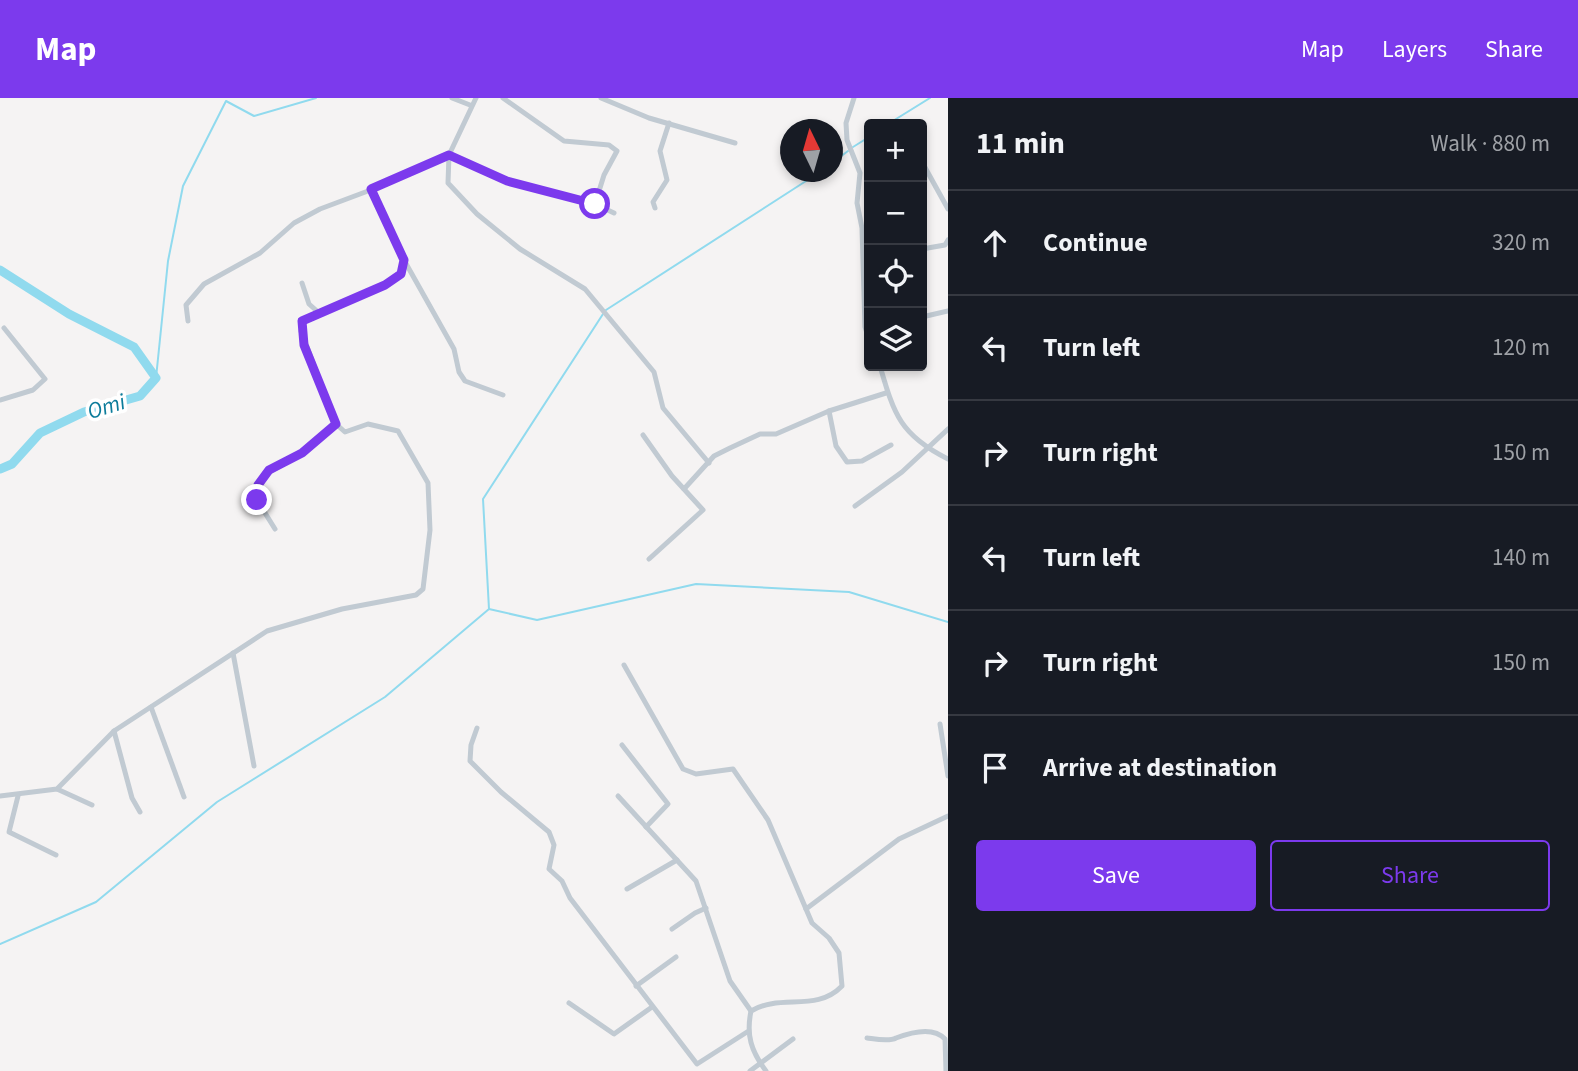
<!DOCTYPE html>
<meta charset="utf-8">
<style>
:root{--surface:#171b24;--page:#242831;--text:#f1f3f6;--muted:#9ea1a6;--line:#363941;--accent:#7c3aed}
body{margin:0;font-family:"Source Sans 3",sans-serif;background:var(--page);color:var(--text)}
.controls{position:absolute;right:21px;top:21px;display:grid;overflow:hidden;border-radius:7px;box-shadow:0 4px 10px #0003}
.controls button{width:63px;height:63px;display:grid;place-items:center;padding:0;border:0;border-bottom:2px solid var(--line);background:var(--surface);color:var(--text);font:35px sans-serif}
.compass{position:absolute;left:780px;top:21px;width:63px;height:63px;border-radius:50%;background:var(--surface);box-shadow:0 4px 10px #0003;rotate:355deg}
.stop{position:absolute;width:21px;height:21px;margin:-16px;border:5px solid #7c3aed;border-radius:50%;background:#fff}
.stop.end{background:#7c3aed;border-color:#fff;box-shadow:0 2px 7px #0008}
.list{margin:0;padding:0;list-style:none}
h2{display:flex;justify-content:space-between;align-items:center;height:91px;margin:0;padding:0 28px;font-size:30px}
h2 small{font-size:23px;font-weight:400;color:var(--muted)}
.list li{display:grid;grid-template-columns:46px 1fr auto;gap:21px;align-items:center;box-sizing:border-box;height:105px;padding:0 28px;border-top:2px solid var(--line)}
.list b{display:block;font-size:26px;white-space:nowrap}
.list em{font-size:23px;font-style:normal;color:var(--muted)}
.actions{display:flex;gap:14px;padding:21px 28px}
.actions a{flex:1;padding:16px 0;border:2px solid var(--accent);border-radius:7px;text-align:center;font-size:24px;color:var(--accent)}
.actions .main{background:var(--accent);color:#fff}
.icon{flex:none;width:38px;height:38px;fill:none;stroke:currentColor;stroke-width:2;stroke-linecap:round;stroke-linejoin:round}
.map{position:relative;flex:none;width:948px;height:973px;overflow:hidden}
header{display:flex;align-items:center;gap:42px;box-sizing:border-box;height:98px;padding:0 35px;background:var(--accent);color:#fff}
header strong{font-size:33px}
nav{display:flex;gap:38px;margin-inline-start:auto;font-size:24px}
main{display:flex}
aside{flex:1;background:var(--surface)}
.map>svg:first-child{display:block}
</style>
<header>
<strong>Map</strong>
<nav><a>Map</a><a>Layers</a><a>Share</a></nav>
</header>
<main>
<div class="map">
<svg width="948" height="973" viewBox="0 0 948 973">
<rect width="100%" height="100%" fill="#f5f3f3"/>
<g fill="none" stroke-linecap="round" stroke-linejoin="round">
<!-- stream -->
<g stroke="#90daee" stroke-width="2">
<path d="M888,26L930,0"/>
<path d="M853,49L869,39"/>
<path d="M832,65L848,53"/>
<path d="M606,212L820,74"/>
<path d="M156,280L168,163L183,88L226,3L254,18L316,0"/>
<path d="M489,511L537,522L696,486L849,494L948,524"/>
<path d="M0,846L96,804L217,704L385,599L489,511L483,401L603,216"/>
</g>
<!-- river -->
<path stroke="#90daee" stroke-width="9" d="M0,172L69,216L134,249L156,280L140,298L84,314L40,335L12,366L0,371"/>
<!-- minor -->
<g stroke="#c1cad2" stroke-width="5">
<path d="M452,0L470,7"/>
<path d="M476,0L449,57L448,85L477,116L520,151L585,191L654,274L663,310L709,365"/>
<path d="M503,0L564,43L609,47L617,53L604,77L595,106"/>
<path d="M601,0L649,20L735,45"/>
<path d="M854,0L846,25L847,42L860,75L857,105L862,130L865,229L869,241"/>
<path d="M922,64L948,111"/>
<path d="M655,110L653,104L667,82L660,53L669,25"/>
<path d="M922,151L945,147L948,142"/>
<path d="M404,162L454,251L459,274L465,283L503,297"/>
<path d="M302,185L309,206L318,214"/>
<path d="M922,219L948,213"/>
<path d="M188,223L186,207L204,186L260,155L294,125L320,111L384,87L449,57L507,83L595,106L614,115"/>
<path d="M880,268C894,316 900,337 948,361"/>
<path d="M0,302L33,292L45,281L4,230"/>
<path d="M829,313L836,348L847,364L862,363L891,347"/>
<path d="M643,337L672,378L703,412L649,461"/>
<path d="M684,391L714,358L730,350L760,336H776L829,313L886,295"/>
<path d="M855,408L902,374L948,331"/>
<path d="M275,431L257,402L258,387L263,378L302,355L336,326"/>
<path d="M233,555L254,668"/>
<path d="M624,567L683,671L696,676L733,671L768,722L812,825L829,840L839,855L842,888C816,915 781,895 751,913C746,937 751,953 766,973"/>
<path d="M151,609L184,699"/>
<path d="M940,626L948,678"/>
<path d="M477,630L471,647L470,663L501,694L549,734L554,747L549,771L562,783L570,800L697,966L747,934"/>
<path d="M114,633L132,700L140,714"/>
<path d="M622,647L668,706L646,729"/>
<path d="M57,691L92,707"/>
<path d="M0,698L57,691L114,633L267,533L342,511L416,497L423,491L430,432L428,385L398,333L368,326L345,334L336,326L301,233L302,223C334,205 371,197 401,176L404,162L371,91"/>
<path d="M18,698L9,734L56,757"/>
<path d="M618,698L696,783L730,883L751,913"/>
<path d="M627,791L677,762"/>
<path d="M806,811L899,741L948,718"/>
<path d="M672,831L695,815L706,810"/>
<path d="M636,888L676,859"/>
<path d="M569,905L614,936L652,909"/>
<path d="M867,940C875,941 889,944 896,940C909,935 933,928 945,941L946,973"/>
<path d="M750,973L793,941"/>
</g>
</g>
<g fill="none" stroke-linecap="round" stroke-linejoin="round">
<!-- route -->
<path stroke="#7c3aed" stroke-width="9" d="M257,402L258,387L269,372L302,355L336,326L304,247L302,223L385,187L401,176L404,162L371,91L449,57L507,83L595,106"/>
</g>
<g text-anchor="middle" stroke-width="7" stroke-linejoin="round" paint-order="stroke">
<!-- water labels -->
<g font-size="23" font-style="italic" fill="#0c7c9b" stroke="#fff">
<text transform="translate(106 308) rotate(-17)" y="8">Omi</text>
</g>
</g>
</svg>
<div class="controls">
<button>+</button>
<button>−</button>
<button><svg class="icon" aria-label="locate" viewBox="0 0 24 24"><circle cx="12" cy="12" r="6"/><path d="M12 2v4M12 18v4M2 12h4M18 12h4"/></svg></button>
<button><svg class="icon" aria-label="layers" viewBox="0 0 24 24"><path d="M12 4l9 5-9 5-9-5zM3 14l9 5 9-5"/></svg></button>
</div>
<svg class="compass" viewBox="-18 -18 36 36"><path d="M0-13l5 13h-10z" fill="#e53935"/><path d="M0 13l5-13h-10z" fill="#9ea1a6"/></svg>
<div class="stop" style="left:595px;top:106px"></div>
<div class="stop end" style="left:257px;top:402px"></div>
</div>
<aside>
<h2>11 min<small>Walk · 880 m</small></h2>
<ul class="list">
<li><svg class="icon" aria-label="ahead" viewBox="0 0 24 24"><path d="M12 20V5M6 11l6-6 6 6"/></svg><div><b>Continue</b></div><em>320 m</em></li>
<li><svg class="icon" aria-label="left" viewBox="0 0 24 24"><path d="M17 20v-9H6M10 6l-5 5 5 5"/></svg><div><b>Turn left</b></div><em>120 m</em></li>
<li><svg class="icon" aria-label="right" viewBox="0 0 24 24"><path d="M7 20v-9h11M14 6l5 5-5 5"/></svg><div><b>Turn right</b></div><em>150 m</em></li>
<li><svg class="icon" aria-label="left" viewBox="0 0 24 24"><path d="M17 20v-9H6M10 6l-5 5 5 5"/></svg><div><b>Turn left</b></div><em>140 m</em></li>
<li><svg class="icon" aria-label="right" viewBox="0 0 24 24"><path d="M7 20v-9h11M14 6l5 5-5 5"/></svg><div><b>Turn right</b></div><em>150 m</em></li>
<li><svg class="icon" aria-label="arrive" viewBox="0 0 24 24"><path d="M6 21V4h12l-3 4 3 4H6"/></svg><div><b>Arrive at destination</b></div></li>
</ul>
<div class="actions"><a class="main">Save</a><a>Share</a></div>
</aside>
</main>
